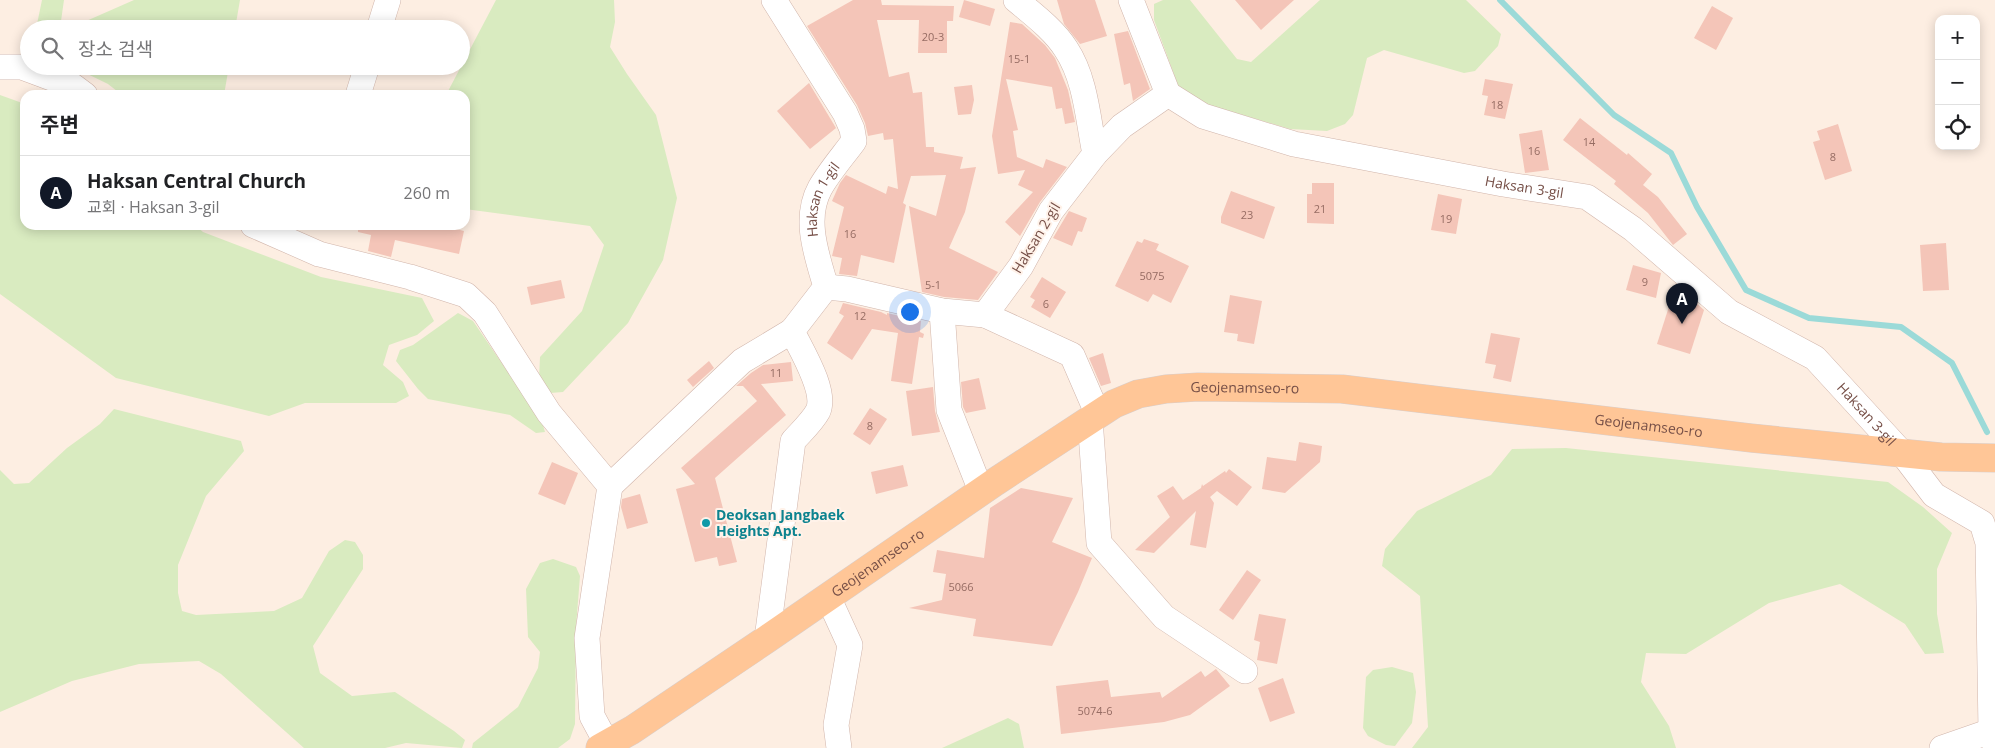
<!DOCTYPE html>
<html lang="ko">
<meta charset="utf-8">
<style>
:root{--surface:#fff;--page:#f2f2f2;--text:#202124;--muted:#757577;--line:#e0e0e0;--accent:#111827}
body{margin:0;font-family:"Open Sans","Noto Sans KR",sans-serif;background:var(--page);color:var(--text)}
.controls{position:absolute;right:15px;top:15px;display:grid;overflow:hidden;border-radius:10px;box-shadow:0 2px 12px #0003}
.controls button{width:45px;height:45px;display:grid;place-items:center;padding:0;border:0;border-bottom:1px solid var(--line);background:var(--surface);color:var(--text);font:25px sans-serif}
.you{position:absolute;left:909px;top:311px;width:18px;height:18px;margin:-12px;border:4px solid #fff;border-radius:50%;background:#1a73e8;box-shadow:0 0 0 8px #1a73e833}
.badge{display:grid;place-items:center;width:32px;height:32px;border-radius:50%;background:var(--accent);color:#fff;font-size:16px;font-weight:700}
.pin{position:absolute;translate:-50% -41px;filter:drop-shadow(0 1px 2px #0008)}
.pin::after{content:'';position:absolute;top:26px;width:18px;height:15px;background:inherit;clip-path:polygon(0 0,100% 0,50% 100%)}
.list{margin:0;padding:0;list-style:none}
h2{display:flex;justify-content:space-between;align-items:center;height:65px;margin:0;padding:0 20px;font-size:21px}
h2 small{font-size:16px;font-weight:400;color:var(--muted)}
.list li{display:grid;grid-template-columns:32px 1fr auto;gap:15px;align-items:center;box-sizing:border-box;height:75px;padding:0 20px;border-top:1px solid var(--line)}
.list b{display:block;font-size:19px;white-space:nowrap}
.list p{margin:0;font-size:16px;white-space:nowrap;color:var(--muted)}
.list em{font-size:16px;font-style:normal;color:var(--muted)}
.icon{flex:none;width:28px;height:28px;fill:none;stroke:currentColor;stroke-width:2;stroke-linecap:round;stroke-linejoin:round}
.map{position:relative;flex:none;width:1995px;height:748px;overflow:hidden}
.search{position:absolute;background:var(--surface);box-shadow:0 2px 12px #0003;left:20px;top:20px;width:450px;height:55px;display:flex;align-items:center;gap:12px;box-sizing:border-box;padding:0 18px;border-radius:28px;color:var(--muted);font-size:19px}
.panel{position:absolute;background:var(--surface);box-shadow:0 2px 12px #0003;left:20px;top:90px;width:450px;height:140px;border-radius:15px}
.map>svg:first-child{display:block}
</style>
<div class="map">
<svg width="1995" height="748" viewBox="0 0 1995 748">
<rect width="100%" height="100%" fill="#fdeee2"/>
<!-- green -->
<g fill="#d9ebc0">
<path d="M42,0H64L61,21L68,29L134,0H240L235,29H36Z"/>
<path d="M496,0H614L615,22L610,47L627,74L656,115L677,198L663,260L628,323L563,392L550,393L539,379L540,357L582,311L604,245L590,226L465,209V95H446Z"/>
<path d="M1163,0H1190L1237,59L1251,62L1320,0H1466L1501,34L1498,46L1475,71L1464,73L1384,50L1367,58L1353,115L1345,124L1327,131L1290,129L1209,105L1179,88L1154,20V4Z"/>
<path d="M71,66H229L224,95H122L108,84Z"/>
<path d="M0,95L25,104V225H195L203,232L321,277L422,298L434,321L417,335L389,345L383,365L403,382L409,396L396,403H305L269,416L116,378L0,294Z"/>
<path d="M458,313L473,321L542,422L545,432L536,433L510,415L428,399L418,389L396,361L400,350L413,345Z"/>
<path d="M114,409L241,441L244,451L206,496L178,565V593L182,611L196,615L274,611L302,598L329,551L345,540L355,542L363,555V569L313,646L320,673L352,696L395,692L454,731L465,740L462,748L406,743L385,748H304L221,674L199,661L139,664L72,681L0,712V470L14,484L29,483L67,448L100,424Z"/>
<path d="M1566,448L1888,482L1923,507L1952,533L1937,569V614L1944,653L1925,654L1905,624L1840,584L1769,603L1686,654L1646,653L1641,682L1669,726L1676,748H1412L1428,727L1420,596L1382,566L1385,549L1417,511L1491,475L1512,449Z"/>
<path d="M553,559L576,567L580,576L576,627L575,724L570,739L558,748H472L473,743L518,707L538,668L540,652L528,637L526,589L540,563Z"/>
<path d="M1392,667L1413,673L1416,692L1412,723L1395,746L1386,745L1368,736L1363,728L1366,677L1373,670Z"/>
<path d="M1008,718L1019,724L1024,748H942Z"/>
</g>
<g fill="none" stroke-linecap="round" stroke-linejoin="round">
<!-- stream -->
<path stroke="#9bdad8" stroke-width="6" d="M1500,0L1614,115L1671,153L1697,207L1746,290L1809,318L1901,327L1952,363L1987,432"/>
</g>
<!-- building -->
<g fill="#f4c5b8">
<path d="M853,0H881L882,5L954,6L953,21H947V53H918L919,20H877L889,77L909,72L913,93L922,92L926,147H934V152L963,157L960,169L976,167L965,212L949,248L998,272L978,300L944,297L922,292L909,206L936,216L946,175L911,176L903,203L906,205L894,263L861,255L857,276L839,274L842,258L832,256L844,207L832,201L840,183L846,175L886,194L888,186L898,189L893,139L884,140L883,133L868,136L865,123L857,105L807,26Z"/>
<path d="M964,0L995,9L990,26L959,17Z"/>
<path d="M1057,0H1095L1107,36L1080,44L1064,24Z"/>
<path d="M1235,0H1294L1261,30Z"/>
<path d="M1712,6L1733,18L1716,50L1694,38Z"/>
<path d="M1010,22L1022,24L1045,45L1055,58L1068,90L1075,122L1065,124L1062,108L1056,109L1052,87L1006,79L1018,130L1013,131L1017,157L1043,168L1046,159L1067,167L1040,202L1020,236L1005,222L1033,192L1018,185L1025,170L998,174L992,136Z"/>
<path d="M1128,31L1150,89L1133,101L1130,83L1124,85L1114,34Z"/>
<path d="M1485,79L1513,84L1505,119L1484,115L1488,96L1482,95Z"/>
<path d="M809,83L836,128L810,149L777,111Z"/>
<path d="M972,85L974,100L971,114L958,115L954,87Z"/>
<path d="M1580,118L1627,155L1628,153L1652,174L1643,185L1658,197L1687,234L1673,245L1648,213L1614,184L1616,181L1563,140Z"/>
<path d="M1838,124L1852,171L1825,180L1813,142L1820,140L1817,131Z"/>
<path d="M1542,130L1549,170L1525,173L1519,134Z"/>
<path d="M1312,183H1334V224L1307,223V194H1312Z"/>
<path d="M1231,191L1275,207L1264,239L1221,223V217Z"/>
<path d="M1438,194L1462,199L1456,234L1431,230Z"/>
<path d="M1069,211L1087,218L1082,232L1078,231L1072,246L1053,238Z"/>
<path d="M358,225H439L464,231L459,254L395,240L391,257L368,251L371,235L358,232Z"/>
<path d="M1144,239L1159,244L1156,250L1189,266L1171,303L1153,294L1148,302L1115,286L1137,241L1142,243Z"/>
<path d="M1946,243L1949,290L1923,291L1920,245Z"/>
<path d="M1633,265L1661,273L1656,298L1626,290Z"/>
<path d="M1042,277L1066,292L1050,318L1031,307L1035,300L1030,297Z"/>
<path d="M561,280L565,298L531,305L527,287Z"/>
<path d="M1673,294L1693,300L1704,310L1690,354L1657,344Z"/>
<path d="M1230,295L1262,301L1254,344L1237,341L1238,334L1224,332Z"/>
<path d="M843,303L881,312L887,315V313L921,321L920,332L924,334L923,338L919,337L912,384L891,381L898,333L872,329L852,360L827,343L844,316L839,313Z"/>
<path d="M1491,333L1520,338L1511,382L1493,378L1496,365L1485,363Z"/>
<path d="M1103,353L1111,383L1101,386L1089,358Z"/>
<path d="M709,361L714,368L693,387L687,380Z"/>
<path d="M791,362L793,381L761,384L786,415L715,478L737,562L719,566L717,557L695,562L676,489L695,484L681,468L757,401L743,386H736L751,373L763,365Z"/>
<path d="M979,378L986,409L966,413L963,407L961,382Z"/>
<path d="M933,387L935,411L940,432L912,436L906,391Z"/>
<path d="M870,408L887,419L870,445L853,434Z"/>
<path d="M1299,442L1322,446L1320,462L1285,493L1262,489L1267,457L1296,461Z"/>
<path d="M552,462L578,473L565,505L538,494Z"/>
<path d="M903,465L908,486L876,494L871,472Z"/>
<path d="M1229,469L1252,487L1237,506L1217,491L1210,497L1214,503L1206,548L1190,545L1196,511L1154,553L1135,550L1170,517L1157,496L1173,486L1183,500L1201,488L1202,484L1203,486L1225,471L1226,473Z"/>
<path d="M1021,488L1073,498L1052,542L1092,558L1078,592L1052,646L973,636L976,619L909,608L942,600L946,574L933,572L937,550L984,558L990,508Z"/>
<path d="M640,494L648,523L627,529L621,507L622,499Z"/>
<path d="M1247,570L1261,580L1233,620L1219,610Z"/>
<path d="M1259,614L1286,619L1277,664L1257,660L1260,642L1254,640Z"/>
<path d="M1216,669L1230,686L1190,715L1164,722L1061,734L1056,686L1108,680L1111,697L1160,692L1162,698L1201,671L1205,677Z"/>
<path d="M1283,678L1295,713L1270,722L1258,688Z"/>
</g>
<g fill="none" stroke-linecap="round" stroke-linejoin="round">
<defs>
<g id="minor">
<path d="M1016,0C1034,15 1054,30 1066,49C1086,79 1088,120 1095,154L1051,211L1021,266L985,315L1072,355L1098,415"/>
<path id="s1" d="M1131,0L1168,94L1203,116L1294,144L1503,184L1587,197L1633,229L1729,312L1815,358L1902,453L1934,495L1982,523L1988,543L1991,731L1995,746"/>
<path d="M379,29L388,0"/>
<path d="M0,67H22L73,86L85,95"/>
<path d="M358,95L367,66"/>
<path d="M1095,154L1122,126L1168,94"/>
<path d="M253,225L319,254L410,277L466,295L485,313L549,413L610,486L587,638L592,716L607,744"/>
<path d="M826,287L847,289L942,311L985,315"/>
<path d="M942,311L949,410L981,491"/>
<path d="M1090,419L1099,543L1164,617L1245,671"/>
<path d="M610,486L742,361L792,331"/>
<path d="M828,597L850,645L836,725L839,748"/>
<path id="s2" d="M767,639L793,441C801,432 812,422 818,411C827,391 801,350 792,331L826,287C817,256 803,219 820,188C829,172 843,156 854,141L852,129L845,113L774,0"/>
<path d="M1942,748L1991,731"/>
</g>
<g id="major">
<path id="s3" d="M600,748L632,730L767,639L995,482L1114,404L1138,394L1166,389L1198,387L1342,389L1751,438L1941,457L1995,458"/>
</g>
</defs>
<!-- minor casing -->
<use href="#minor" stroke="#d1b5ab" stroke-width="26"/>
<!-- major casing -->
<use href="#major" stroke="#d9cecb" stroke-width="29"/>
<!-- minor -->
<use href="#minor" stroke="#fff" stroke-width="25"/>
<!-- major -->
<use href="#major" stroke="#ffc697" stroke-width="28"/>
</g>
<!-- markers -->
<circle fill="#0f9aa8" stroke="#fff2e9" stroke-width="2" cx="706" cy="523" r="5"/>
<g text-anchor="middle" stroke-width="4" stroke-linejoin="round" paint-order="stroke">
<!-- number labels -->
<g font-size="11" fill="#966c63">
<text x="933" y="41">20-3</text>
<text x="1019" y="63">15-1</text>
<text x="1497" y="109">18</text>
<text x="1589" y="146">14</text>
<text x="1534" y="155">16</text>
<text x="1833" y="161">8</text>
<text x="1320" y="213">21</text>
<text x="1247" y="219">23</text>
<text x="1446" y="223">19</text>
<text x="850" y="238">16</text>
<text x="1152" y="280">5075</text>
<text x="1645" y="286">9</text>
<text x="933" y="289">5-1</text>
<text x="1046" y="308">6</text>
<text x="860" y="320">12</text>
<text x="776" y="377">11</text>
<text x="870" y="430">8</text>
<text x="961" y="591">5066</text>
<text x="1095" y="715">5074-6</text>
</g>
<!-- street labels -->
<g font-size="14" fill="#764f47" stroke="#fff2e9">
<text dy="5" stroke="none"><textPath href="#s1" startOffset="472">Haksan 3-gil</textPath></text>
<text dy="5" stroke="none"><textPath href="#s2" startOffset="472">Haksan 1-gil</textPath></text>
<text transform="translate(1036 238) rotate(-59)" y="5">Haksan 2-gil</text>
<text dy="5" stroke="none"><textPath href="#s3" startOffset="752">Geojenamseo-ro</textPath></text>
<text dy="5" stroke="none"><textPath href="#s1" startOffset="892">Haksan 3-gil</textPath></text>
<text dy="5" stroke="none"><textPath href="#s3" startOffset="1158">Geojenamseo-ro</textPath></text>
<text dy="5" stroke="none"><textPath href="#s3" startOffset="334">Geojenamseo-ro</textPath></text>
</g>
<!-- culture labels -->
<g font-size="14" font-weight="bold" fill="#0d838f" stroke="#fff2e9" text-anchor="start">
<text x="716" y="520">Deoksan Jangbaek<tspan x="716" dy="16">Heights Apt.</tspan></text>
</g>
</g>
</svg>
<div class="controls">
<button>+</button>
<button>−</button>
<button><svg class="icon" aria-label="locate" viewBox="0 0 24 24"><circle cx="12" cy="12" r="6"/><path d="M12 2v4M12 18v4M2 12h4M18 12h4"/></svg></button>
</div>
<div class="you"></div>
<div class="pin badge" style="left:1682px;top:324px">A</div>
<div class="search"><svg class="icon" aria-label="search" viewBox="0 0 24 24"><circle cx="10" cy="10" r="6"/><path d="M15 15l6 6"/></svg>장소 검색</div>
<section class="panel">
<h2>주변<small></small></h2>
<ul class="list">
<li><span class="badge">A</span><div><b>Haksan Central Church</b><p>교회 · Haksan 3-gil</p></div><em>260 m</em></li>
</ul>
</section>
</div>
